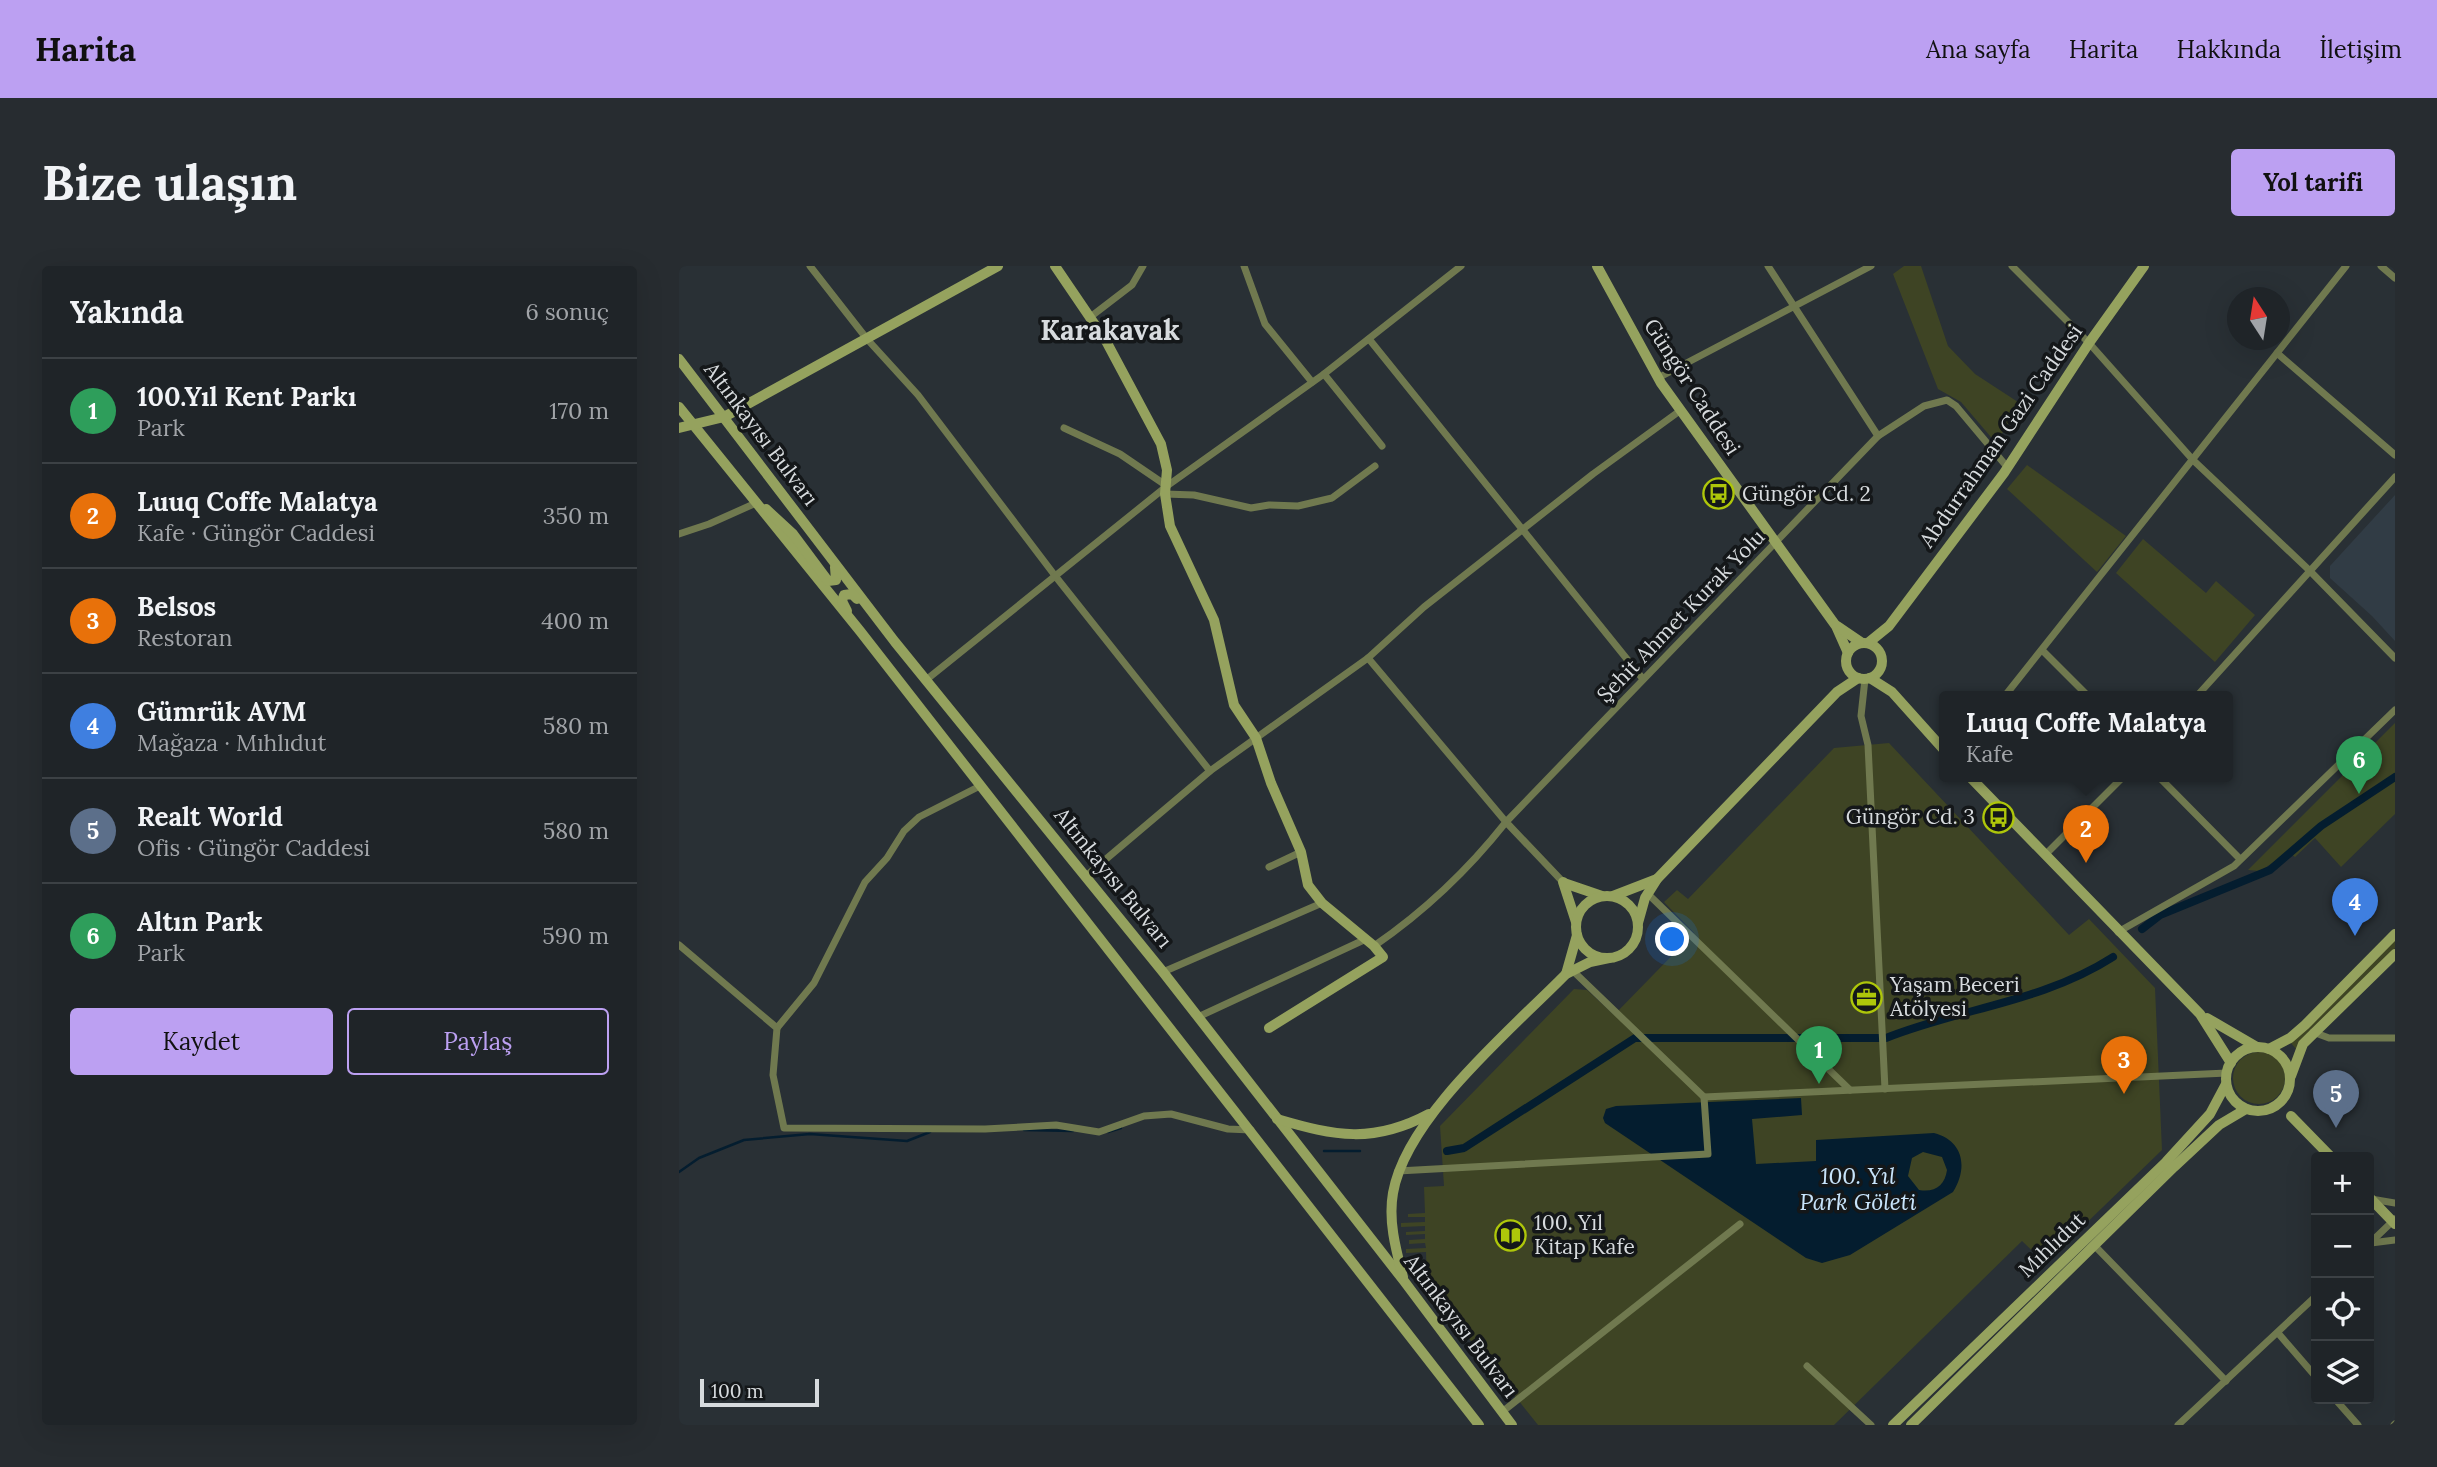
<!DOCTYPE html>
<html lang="tr">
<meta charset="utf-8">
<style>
:root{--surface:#1f2428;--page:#272c30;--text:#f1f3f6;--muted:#a1a4a8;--line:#3c4145;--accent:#bca0f2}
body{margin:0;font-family:Lora,serif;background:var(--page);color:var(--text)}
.controls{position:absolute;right:21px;bottom:21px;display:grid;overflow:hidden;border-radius:7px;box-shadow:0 7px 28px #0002}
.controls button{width:63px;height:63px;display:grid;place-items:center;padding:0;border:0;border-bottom:2px solid var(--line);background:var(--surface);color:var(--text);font:35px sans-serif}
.compass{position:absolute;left:1548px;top:21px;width:63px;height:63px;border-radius:50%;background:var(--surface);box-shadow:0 7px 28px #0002;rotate:348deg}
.scale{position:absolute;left:21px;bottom:18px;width:119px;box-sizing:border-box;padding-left:7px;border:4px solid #d7dbde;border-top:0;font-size:19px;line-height:24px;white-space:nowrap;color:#d7dbde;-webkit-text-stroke:5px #141719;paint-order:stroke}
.you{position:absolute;left:994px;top:674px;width:24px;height:24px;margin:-18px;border:5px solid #fff;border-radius:50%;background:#1a73e8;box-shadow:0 0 0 10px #1a73e833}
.badge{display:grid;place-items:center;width:46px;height:46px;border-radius:50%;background:var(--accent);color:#fff;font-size:23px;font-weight:700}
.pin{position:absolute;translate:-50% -58px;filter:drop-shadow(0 2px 4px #0008)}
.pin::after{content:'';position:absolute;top:37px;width:24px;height:21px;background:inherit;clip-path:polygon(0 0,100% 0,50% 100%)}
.popup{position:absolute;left:1260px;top:425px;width:294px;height:91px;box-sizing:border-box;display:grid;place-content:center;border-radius:7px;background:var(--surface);filter:drop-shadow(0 2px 5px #0005);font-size:23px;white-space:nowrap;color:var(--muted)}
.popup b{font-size:26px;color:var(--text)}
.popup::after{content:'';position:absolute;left:50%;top:100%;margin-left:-14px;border:14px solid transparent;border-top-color:var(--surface)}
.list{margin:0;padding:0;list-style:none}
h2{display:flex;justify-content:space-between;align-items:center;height:91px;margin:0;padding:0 28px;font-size:30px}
h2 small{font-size:23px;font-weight:400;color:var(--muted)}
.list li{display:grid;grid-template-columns:46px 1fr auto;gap:21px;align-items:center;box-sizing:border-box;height:105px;padding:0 28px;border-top:2px solid var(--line)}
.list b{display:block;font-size:26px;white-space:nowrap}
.list p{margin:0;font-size:23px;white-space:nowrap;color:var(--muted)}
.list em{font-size:23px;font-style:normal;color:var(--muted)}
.actions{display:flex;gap:14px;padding:21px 28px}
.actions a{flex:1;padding:16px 0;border:2px solid var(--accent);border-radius:7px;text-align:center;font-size:24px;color:var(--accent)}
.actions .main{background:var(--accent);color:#111}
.icon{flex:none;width:38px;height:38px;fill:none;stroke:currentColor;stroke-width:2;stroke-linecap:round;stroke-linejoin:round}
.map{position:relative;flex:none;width:1716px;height:1159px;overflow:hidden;border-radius:7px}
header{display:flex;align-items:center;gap:42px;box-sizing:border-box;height:98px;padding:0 35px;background:var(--accent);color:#111}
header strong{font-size:33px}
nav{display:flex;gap:38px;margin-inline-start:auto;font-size:24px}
.intro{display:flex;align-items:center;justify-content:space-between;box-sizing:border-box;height:168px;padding:0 42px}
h1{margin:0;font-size:49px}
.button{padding:18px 32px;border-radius:7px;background:var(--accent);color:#111;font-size:24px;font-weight:700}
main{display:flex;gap:42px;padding:0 42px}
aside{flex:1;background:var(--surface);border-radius:7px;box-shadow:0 7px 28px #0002}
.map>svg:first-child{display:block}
</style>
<header>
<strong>Harita</strong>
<nav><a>Ana sayfa</a><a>Harita</a><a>Hakkında</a><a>İletişim</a></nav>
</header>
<div class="intro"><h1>Bize ulaşın</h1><a class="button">Yol tarifi</a></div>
<main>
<aside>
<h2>Yakında<small>6 sonuç</small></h2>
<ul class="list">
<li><span class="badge" style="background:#2e9e5b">1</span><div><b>100.Yıl Kent Parkı</b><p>Park</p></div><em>170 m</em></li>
<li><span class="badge" style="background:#e8710a">2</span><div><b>Luuq Coffe Malatya</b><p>Kafe · Güngör Caddesi</p></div><em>350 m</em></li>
<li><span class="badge" style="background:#e8710a">3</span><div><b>Belsos</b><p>Restoran</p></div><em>400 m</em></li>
<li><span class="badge" style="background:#3f7fe0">4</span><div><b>Gümrük AVM</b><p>Mağaza · Mıhlıdut</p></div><em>580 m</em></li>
<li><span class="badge" style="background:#5c6f8a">5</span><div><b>Realt World</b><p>Ofis · Güngör Caddesi</p></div><em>580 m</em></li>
<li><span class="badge" style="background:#2e9e5b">6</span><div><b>Altın Park</b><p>Park</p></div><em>590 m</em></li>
</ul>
<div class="actions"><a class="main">Kaydet</a><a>Paylaş</a></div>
</aside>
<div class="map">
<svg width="1716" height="1159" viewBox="0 0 1716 1159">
<rect width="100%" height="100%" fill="#293035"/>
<!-- built -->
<path fill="#313c45" d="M1716,229V375L1693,350L1651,312V300Z"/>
<!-- green -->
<g fill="#3e4424">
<path d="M1225,0H1242L1269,80L1296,108L1342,138L1317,177L1282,136L1259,123L1214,8Z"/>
<path d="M1348,199L1447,270L1418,306L1328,223Z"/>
<path d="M1464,273L1527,327L1537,315L1576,349L1536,396L1437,307Z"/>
<path d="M1716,457V548L1662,601L1636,572L1616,591L1610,586L1581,605L1569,604Z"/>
<path d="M1210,477L1390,669L1410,653L1476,722L1483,884L1366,997L1343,975L1155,1159H859L748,1020L747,986L727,987V983L747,982L746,977L730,978V974L746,973V968L727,969V966L746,965V960L722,961V957L746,956V951H729V948L746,947L745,921L765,920L761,860L895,723L908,724L935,749L1015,667L985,636L998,624L1009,633L1155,482Z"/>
<path d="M1716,673V682L1628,768L1618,784L1611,776Z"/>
<circle cx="1580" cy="812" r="26"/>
</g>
<!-- water -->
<path fill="#041d2f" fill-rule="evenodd" d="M1122,832L1123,849L1073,853L1077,898L1137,895V874L1255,867C1285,875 1289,902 1274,926L1171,989L1143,997L1127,992L926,857L924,852L927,843L937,840ZM1244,886L1263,891L1268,904C1266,919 1256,927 1240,924L1229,910L1233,892Z"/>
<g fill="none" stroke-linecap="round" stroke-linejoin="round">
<!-- stream -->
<g stroke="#041d2f" stroke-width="2.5">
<path d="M345,864L394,865"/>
<path d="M429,866L442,862"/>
<path d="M645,885H681"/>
<path d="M0,906L20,892L65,874L131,868L228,875L251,866"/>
</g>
<!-- canal -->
<g stroke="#041d2f" stroke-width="8">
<path d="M1463,663L1481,649L1591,604L1642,560L1716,511"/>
<path d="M768,885L785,882L956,772H1207C1282,742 1364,736 1434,691"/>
</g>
<!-- street -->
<g stroke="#70794f" stroke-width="7">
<path d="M131,0L188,73L239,129L377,311L531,505"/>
<path d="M565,0L586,58L633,116"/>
<path d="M1089,0L1199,170"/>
<path d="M1333,0L1410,77L1514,194L1630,304L1716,392"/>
<path d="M1702,0L1716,12"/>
<path d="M410,52L453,19L464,0"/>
<path d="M690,73L964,413"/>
<path d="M1598,87L1716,189"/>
<path d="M979,112L1192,0"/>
<path d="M385,162L441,188L488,220"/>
<path d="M703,180L645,108L782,0"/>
<path d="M486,228L515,229L572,242L590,239L619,240L653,232L696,200"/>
<path d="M0,268L30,258L77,237"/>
<path d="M1363,384L1410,431"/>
<path d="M689,392L827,556C789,604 746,645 695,680"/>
<path d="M1186,413L1182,450L1189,479L1206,823"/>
<path d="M247,414L488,220L645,108"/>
<path d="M1325,431L1667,0"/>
<path d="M1517,431L1716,211"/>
<path d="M1480,511L1561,593"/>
<path d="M1366,589L1444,511"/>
<path d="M590,601L622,586"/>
<path d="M407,610L531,505L689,392L745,341L914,208L1002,144"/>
<path d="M884,616L827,556L1199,170L1245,140L1268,134L1277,140L1329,202"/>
<path d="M969,628L1171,824"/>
<path d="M1439,666L1555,600L1716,444"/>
<path d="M0,679L98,762L94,809L105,862L306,863L377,859L420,866L465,850L492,848L549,863L572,864"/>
<path d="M484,706L643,637"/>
<path d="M519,751L687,673"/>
<path d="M98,762L135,717L186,616L208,592L225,565L240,551L301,520"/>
<path d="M1634,766L1650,772H1716"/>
<path d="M1025,831L1548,807"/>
<path d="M719,905L1029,888L1025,831L893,704"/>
<path d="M1690,955L1692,933L1716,937"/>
<path d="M1692,977L1716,974"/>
<path d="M1690,978L1716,953"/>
<path d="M1415,979L1547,1115"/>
<path d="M1599,1067L1637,1111"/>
<path d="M1128,1100L1192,1159"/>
<path d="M1656,1133L1679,1159"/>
<path d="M823,1146L1061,958"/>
<path d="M1499,1159L1637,1030"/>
<path d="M1715,1159L1716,1158"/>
</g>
<!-- secondary -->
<g stroke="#95a25e" stroke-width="10">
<path d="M376,0L427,75L482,178L488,204L486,228L491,260L535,354L555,439L577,472L592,517L622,586L629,619L643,637L695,680L704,691L590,762"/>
<path d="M918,0L982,117L1157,360L1169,387"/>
<path d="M0,93L216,376L484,706L725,1015L833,1159"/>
<path d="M0,141L181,365L800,1159"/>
<path d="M0,162L45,151L319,0"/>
<path d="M87,243L114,268L149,315L157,314L156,301"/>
<path d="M168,345L163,335L165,329L173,328L178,333"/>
<path d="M1158,360L1183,377"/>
<circle cx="1185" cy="395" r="18"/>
<path d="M1189,377L1210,360L1325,207L1410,77L1465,0"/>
<path d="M1191,412L1213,426L1265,484"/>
<path d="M1291,511L1521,748L1552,797"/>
<path d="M884,616L897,656"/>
<path d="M885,617L923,630"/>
<path d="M934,630L978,613"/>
<circle cx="928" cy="661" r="31"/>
<path d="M959,657L966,632L978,613L1158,426L1179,412"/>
<path d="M887,708L898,669"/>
<path d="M1528,752L1578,781"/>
<circle cx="1579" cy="813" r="32"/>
<path d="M1590,783L1611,772L1626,759L1716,668"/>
<path d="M1612,810L1624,778L1716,688"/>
<path d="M1612,850L1652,891"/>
<path d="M598,853C656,870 694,878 750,848"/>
<path d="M1690,931L1716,958"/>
<path d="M724,1011C717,984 709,955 714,927C727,851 833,763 887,708L911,696L930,692"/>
<path d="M1214,1159L1487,896L1531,848L1547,818"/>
<path d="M1232,1159L1495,901L1540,859L1567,843"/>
</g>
</g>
<!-- icons -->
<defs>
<symbol id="bus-ring" viewBox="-11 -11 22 22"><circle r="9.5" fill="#141719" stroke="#aec60a" stroke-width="1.5"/><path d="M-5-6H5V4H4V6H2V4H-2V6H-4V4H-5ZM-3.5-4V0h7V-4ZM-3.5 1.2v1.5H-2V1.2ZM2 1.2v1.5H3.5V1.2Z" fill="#aec60a"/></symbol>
<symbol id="office-ring" viewBox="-11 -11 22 22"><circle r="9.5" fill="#141719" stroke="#aec60a" stroke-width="1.5"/><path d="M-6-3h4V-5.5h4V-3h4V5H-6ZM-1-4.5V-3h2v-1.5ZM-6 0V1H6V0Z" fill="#aec60a"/></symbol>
<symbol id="library-ring" viewBox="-11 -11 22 22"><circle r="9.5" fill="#141719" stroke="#aec60a" stroke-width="1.5"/><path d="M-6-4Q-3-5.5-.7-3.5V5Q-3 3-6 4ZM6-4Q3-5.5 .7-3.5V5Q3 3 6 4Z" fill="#aec60a"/></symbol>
</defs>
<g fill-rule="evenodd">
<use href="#bus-ring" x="1022" y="210" width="35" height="35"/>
<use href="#bus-ring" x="1302" y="534" width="35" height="35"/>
<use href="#office-ring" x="1170" y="714" width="35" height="35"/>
<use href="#library-ring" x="814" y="952" width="35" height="35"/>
</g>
<g text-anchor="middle" stroke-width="7" stroke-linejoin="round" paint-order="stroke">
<!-- street labels -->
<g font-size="21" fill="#d7dbde" stroke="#141719">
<text transform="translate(1013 121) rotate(57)" y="7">Güngör Caddesi</text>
<text transform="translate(82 168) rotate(53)" y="7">Altınkayısı Bulvarı</text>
<text transform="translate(1322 170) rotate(-55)" y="7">Abdurrahman Gazi Caddesi</text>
<text transform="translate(1002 350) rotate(-46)" y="7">Şehit Ahmet Kurak Yolu</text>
<text transform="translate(434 612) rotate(51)" y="7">Altınkayısı Bulvarı</text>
<text transform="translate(1373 979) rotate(-44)" y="7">Mıhlıdut</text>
<text transform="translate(782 1060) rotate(53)" y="7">Altınkayısı Bulvarı</text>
</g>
<!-- poi labels -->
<g font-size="21" fill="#d7dbde" stroke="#141719" text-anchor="start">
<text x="1063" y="235">Güngör Cd. 2</text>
<text x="1296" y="558" text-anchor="end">Güngör Cd. 3</text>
<text x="1211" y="726">Yaşam Beceri<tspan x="1211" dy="24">Atölyesi</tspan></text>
<text x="855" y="964">100. Yıl<tspan x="855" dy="24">Kitap Kafe</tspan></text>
</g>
<!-- water labels -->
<g font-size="23" font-style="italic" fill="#c8e4fb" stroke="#141719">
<text x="1179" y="918">100. Yıl<tspan x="1179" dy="26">Park Göleti</tspan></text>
</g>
<!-- district labels -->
<g font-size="28" font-weight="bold" fill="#d7dbde" stroke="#141719">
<text x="431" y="74">Karakavak</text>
</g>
</g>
</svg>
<div class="controls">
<button>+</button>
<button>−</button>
<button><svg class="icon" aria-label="locate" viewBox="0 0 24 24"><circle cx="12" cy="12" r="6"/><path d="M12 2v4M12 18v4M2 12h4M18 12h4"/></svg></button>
<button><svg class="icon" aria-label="layers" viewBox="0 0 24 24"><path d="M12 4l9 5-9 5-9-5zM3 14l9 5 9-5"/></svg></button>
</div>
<svg class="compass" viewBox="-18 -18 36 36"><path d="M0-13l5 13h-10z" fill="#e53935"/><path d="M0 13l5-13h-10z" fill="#a1a4a8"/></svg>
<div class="scale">100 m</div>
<div class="you"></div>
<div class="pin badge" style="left:1140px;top:818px;background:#2e9e5b">1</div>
<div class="pin badge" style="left:1407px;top:597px;background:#e8710a">2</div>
<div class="popup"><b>Luuq Coffe Malatya</b>Kafe</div>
<div class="pin badge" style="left:1445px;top:828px;background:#e8710a">3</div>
<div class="pin badge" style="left:1676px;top:670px;background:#3f7fe0">4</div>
<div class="pin badge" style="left:1657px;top:862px;background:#5c6f8a">5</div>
<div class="pin badge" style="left:1680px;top:528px;background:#2e9e5b">6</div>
</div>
</main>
